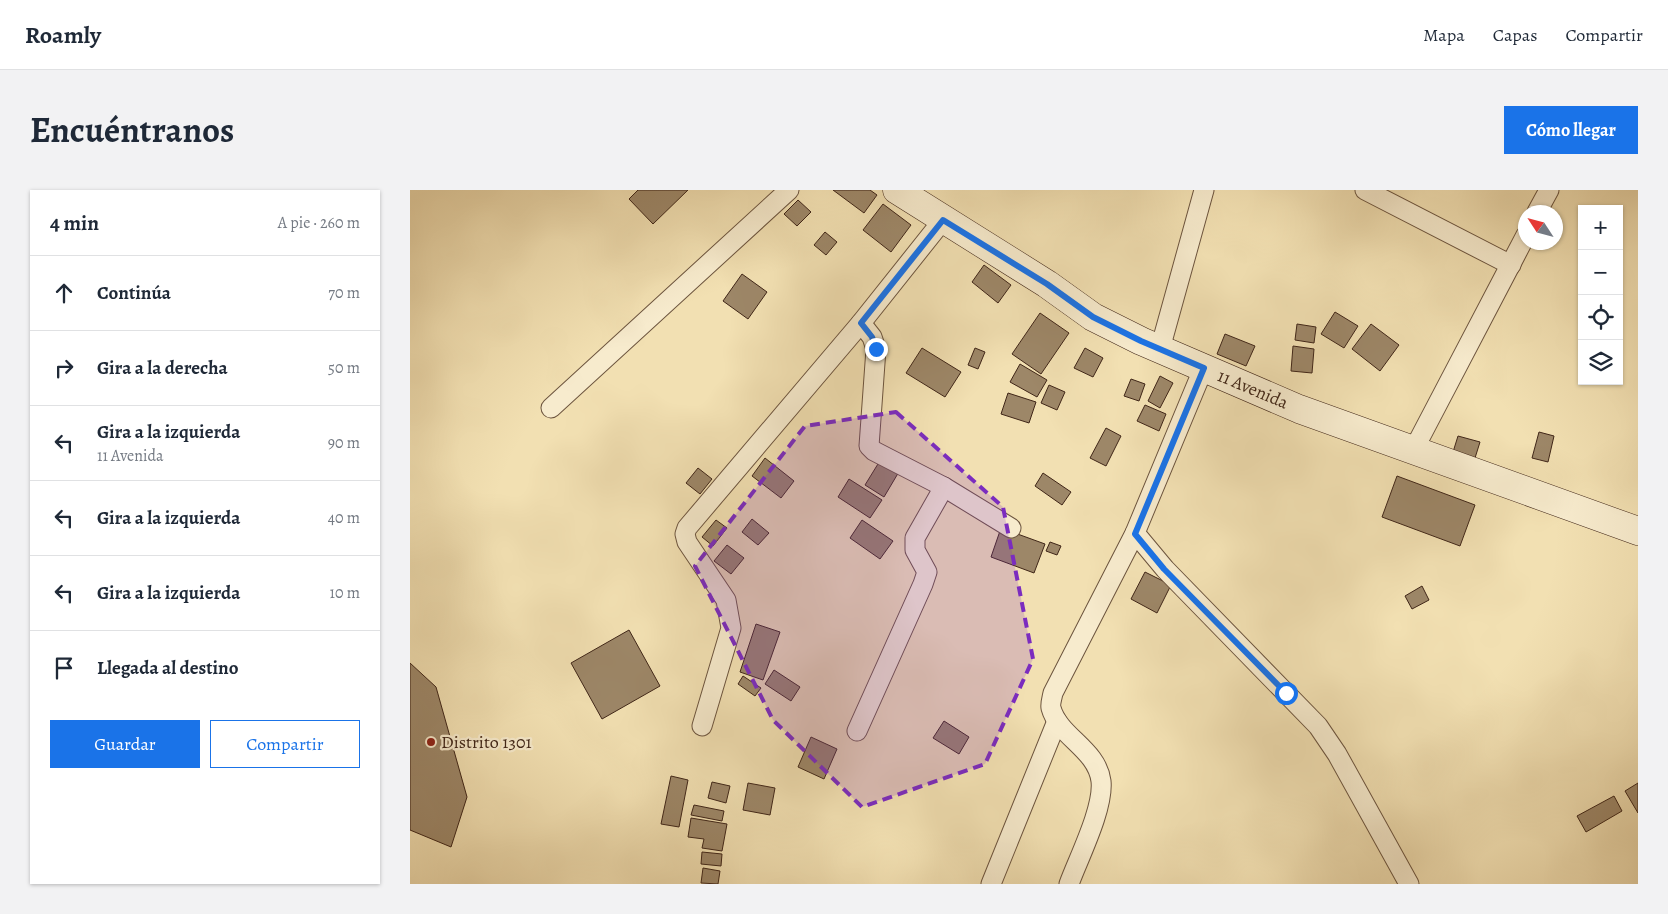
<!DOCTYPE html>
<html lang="es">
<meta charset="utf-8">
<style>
:root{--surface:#fff;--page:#f2f2f3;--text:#1f2937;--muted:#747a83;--line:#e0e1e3;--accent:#1a73e8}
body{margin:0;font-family:Alegreya,serif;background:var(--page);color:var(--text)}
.controls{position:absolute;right:15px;top:15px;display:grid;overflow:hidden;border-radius:0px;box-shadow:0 1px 4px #0004}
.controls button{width:45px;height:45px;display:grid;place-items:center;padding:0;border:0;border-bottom:1px solid var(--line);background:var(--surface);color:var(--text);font:25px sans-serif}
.compass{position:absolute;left:1108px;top:15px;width:45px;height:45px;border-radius:50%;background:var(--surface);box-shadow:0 1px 4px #0004;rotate:306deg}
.stop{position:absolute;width:15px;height:15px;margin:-11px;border:4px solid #1a73e8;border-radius:50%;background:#fff}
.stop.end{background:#1a73e8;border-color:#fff;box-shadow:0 1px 5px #0008}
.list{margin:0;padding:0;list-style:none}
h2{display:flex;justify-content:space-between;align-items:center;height:65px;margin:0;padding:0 20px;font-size:21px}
h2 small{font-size:16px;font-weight:400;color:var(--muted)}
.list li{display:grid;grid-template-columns:32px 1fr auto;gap:15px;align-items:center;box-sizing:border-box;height:75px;padding:0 20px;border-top:1px solid var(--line)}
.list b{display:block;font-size:19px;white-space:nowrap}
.list p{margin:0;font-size:16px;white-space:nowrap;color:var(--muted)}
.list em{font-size:16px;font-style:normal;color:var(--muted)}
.actions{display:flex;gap:10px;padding:15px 20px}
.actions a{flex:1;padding:11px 0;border:1px solid var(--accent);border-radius:0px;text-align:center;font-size:18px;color:var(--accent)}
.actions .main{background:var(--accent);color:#fff}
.icon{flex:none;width:28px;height:28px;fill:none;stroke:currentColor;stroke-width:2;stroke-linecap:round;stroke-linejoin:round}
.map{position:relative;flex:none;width:1228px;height:694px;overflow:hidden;border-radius:0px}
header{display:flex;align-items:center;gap:30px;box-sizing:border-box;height:70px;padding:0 25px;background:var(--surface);border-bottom:1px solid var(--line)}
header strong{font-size:24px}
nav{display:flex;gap:28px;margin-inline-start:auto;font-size:18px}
.intro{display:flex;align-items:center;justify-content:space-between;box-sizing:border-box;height:120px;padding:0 30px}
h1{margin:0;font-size:35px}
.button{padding:12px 22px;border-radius:0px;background:var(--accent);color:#fff;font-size:18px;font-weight:700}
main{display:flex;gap:30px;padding:0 30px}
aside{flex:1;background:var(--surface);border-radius:0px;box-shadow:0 1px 4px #0004}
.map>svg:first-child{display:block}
</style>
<header>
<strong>Roamly</strong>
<nav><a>Mapa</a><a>Capas</a><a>Compartir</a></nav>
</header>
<div class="intro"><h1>Encuéntranos</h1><a class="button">Cómo llegar</a></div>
<main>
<aside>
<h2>4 min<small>A pie · 260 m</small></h2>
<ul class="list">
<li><svg class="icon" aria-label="ahead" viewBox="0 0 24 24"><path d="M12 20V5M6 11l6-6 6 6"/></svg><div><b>Continúa</b></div><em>70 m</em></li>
<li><svg class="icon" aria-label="right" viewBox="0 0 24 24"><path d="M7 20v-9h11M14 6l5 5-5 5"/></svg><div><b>Gira a la derecha</b></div><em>50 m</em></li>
<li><svg class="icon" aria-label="left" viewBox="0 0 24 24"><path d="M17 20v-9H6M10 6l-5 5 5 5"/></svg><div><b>Gira a la izquierda</b><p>11 Avenida</p></div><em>90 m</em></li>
<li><svg class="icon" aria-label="left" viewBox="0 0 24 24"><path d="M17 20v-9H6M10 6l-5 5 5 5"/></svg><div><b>Gira a la izquierda</b></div><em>40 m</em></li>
<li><svg class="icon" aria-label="left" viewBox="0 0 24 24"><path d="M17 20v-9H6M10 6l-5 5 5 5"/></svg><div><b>Gira a la izquierda</b></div><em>10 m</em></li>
<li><svg class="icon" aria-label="arrive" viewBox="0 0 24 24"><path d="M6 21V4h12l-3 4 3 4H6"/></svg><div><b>Llegada al destino</b></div></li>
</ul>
<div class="actions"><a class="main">Guardar</a><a>Compartir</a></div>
</aside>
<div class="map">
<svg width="1228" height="694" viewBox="0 0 1228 694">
<rect width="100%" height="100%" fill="#f2e0b2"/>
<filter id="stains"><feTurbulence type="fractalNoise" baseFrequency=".004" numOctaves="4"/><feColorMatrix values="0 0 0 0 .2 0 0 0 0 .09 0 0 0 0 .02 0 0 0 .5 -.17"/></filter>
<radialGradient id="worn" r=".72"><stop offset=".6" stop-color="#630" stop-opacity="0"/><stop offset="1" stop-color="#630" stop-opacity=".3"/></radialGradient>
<!-- building -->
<g fill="#9d8768" stroke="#402618">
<path d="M228,0H278L243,34L219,9Z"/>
<path d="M423,0H460L467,5L454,23Z"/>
<path d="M388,10L401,22L387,36L374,24Z"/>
<path d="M473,14L501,35L481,62L453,40Z"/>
<path d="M415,42L427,52L416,65L404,55Z"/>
<path d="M574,75L601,95L588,113L562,92Z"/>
<path d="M332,84L357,102L338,129L313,111Z"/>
<path d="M925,122L948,136L934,158L911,144Z"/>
<path d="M630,123L659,143L631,184L602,164Z"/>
<path d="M887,134L906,137L904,153L885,150Z"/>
<path d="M961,134L989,155L970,181L942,159Z"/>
<path d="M815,144L845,156L836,176L807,164Z"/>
<path d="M883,156L904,159L902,183L881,181Z"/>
<path d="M512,158L551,182L535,207L496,183Z"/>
<path d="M565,158L575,162L568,179L558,175Z"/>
<path d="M675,158L693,168L683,187L664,178Z"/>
<path d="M610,174L637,190L627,207L600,192Z"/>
<path d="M750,186L763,193L750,218L738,211Z"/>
<path d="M721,189L735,194L729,211L714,206Z"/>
<path d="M639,195L655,202L647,220L631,213Z"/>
<path d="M598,203L626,212L619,233L591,224Z"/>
<path d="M735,215L756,224L749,241L727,231Z"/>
<path d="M696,238L711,246L696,276L680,268Z"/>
<path d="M1129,242L1144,246L1138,272L1122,268Z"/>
<path d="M1048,246L1070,252L1065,268L1043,262Z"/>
<path d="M355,268L384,291L371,308L342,286Z"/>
<path d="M471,269L490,280L474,307L455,295Z"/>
<path d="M288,278L302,289L290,304L276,293Z"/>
<path d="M633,283L661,302L652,315L625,296Z"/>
<path d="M987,286L1065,315L1050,356L972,327Z"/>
<path d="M439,289L472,310L460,328L428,307Z"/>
<path d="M342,329L359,343L348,355L332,342Z"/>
<path d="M306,330L317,338L303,356L292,347Z"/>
<path d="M452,330L483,351L470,369L440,348Z"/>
<path d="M591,338L635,354L624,383L581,367Z"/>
<path d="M640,352L651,356L647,365L636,361Z"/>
<path d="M317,355L334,368L321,384L304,371Z"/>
<path d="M735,382L761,395L747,423L721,409Z"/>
<path d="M1012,396L1019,410L1002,419L995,406Z"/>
<path d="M346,434L370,442L353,490L330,482Z"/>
<path d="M219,440L250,496L192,529L161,473Z"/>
<path d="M0,473L26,497L57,607L41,657L0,640Z"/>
<path d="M364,480L390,497L381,511L355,494Z"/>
<path d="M333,486L351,498L345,506L328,494Z"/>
<path d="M534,531L559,547L549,564L523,548Z"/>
<path d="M401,547L427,559L414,589L388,577Z"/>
<path d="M261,586L278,590L269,637L251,634Z"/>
<path d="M302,592L320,596L316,613L298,608Z"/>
<path d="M338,593L365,598L360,625L333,620Z"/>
<path d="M1228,593V623L1215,601Z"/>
<path d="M1204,606L1212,621L1176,642L1167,626Z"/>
<path d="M284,615L314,621L312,631L281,625Z"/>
<path d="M281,628L317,634L312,661L292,658L294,649L278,647Z"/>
<path d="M292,662L312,664L311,676L291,674Z"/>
<path d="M293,678L310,681L308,694L291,693Z"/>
</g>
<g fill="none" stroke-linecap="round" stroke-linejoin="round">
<defs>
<g id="street">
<path d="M955,0L1101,75"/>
<path d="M1127,22L1139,0"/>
<path d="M451,133L462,147L466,159L459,256L464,261L534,297L601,338"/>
<path d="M750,159L794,0"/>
<path d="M141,218L379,0"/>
<path d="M1004,259L1116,45"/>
<path d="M725,343L755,379L908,536L927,564L999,694"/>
<path d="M292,536L321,438L316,410L277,352L275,344L277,338L451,133L533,30"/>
<path d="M447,541L513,394L517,382L505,360V348L534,297"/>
<path d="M581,694L647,531"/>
<path d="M659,694C669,667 694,618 691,591C687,559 649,547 641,518C640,514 642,508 643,503L725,343L794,177"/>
</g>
<path id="secondary" d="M487,0L637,94L683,127L731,151L889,219L1228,341"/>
</defs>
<!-- street casing -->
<use href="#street" stroke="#6c543e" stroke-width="21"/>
<!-- secondary casing -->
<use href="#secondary" stroke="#402618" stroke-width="29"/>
<!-- street -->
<use href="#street" stroke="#f7ebcd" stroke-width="19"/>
<!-- secondary -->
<use href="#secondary" stroke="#f7ebcd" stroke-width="28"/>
</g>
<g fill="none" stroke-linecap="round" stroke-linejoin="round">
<!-- route -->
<path stroke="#1a73e8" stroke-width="6" d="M466,159L462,147L451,133L533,30L637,94L683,127L731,151L794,178L725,344L754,379L876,503"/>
</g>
<!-- marked area -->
<path fill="#7b2cbf" fill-opacity="0.2" stroke="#7b2cbf" stroke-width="4" stroke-dasharray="10 6" stroke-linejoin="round" d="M486,222L593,317L623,469L575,574L452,617L363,530L285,376L395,236Z"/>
<!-- markers -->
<circle fill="#8f2418" stroke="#f7ebcd" stroke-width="2" cx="21" cy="552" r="5"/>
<g text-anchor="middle" stroke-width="4.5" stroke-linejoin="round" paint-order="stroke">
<!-- street labels -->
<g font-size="18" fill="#402618" stroke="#f7ebcd">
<text transform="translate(843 199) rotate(23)" y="6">11 Avenida</text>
</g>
<!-- poi labels -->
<g font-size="18" fill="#402618" stroke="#f7ebcd" text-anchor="start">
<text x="31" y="558">Distrito 1301</text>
</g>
</g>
<rect width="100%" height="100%" filter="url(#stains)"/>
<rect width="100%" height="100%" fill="url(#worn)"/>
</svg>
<div class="controls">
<button>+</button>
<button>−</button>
<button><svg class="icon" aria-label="locate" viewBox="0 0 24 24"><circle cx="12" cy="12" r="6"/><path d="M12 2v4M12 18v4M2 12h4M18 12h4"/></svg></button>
<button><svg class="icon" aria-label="layers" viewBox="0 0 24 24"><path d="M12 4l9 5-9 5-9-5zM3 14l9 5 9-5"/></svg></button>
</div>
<svg class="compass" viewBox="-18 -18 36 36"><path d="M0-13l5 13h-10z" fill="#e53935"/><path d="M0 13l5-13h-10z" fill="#747a83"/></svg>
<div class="stop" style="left:876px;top:503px"></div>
<div class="stop end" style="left:466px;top:159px"></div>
</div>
</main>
